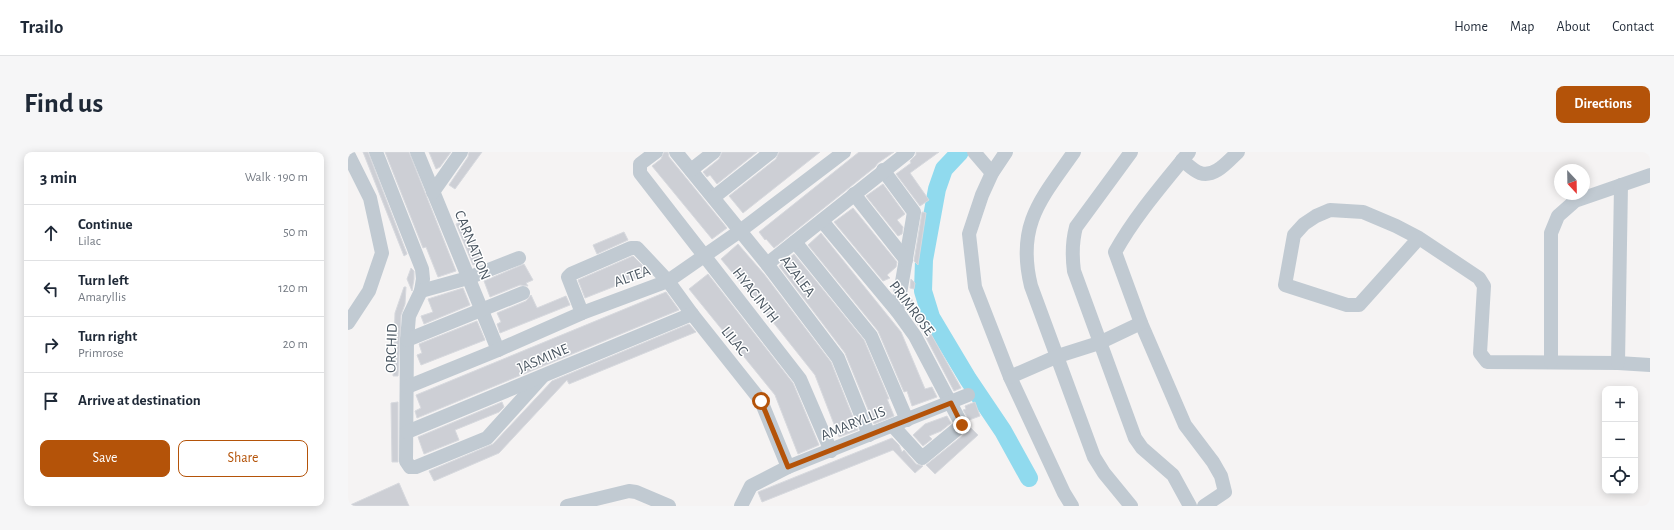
<!DOCTYPE html>
<meta charset="utf-8">
<style>
:root{--surface:#fff;--page:#f6f6f7;--text:#1f2937;--muted:#747a83;--line:#e0e1e3;--accent:#b45309}
body{margin:0;font-family:"Alegreya Sans",sans-serif;background:var(--page);color:var(--text)}
.controls{position:absolute;right:12px;bottom:12px;display:grid;overflow:hidden;border-radius:8px;box-shadow:0 2px 10px #0003}
.controls button{width:36px;height:36px;display:grid;place-items:center;padding:0;border:0;border-bottom:1px solid var(--line);background:var(--surface);color:var(--text);font:20px sans-serif}
.compass{position:absolute;left:1206px;top:12px;width:36px;height:36px;border-radius:50%;background:var(--surface);box-shadow:0 2px 10px #0003;rotate:158deg}
.stop{position:absolute;width:12px;height:12px;margin:-9px;border:3px solid #b45309;border-radius:50%;background:#fff}
.stop.end{background:#b45309;border-color:#fff;box-shadow:0 1px 4px #0008}
.list{margin:0;padding:0;list-style:none}
h2{display:flex;justify-content:space-between;align-items:center;height:52px;margin:0;padding:0 16px;font-size:17px}
h2 small{font-size:13px;font-weight:400;color:var(--muted)}
.list li{display:grid;grid-template-columns:26px 1fr auto;gap:12px;align-items:center;box-sizing:border-box;height:56px;padding:0 16px;border-top:1px solid var(--line)}
.list b{display:block;font-size:15px;white-space:nowrap}
.list p{margin:0;font-size:13px;white-space:nowrap;color:var(--muted)}
.list em{font-size:13px;font-style:normal;color:var(--muted)}
.actions{display:flex;gap:8px;padding:12px 16px}
.actions a{flex:1;padding:9px 0;border:1px solid var(--accent);border-radius:8px;text-align:center;font-size:14px;color:var(--accent)}
.actions .main{background:var(--accent);color:#fff}
.icon{flex:none;width:22px;height:22px;fill:none;stroke:currentColor;stroke-width:2;stroke-linecap:round;stroke-linejoin:round}
.map{position:relative;flex:none;width:1302px;height:354px;overflow:hidden;border-radius:8px}
header{display:flex;align-items:center;gap:24px;box-sizing:border-box;height:56px;padding:0 20px;background:var(--surface);border-bottom:1px solid var(--line)}
header strong{font-size:19px}
nav{display:flex;gap:22px;margin-inline-start:auto;font-size:14px}
.intro{display:flex;align-items:center;justify-content:space-between;box-sizing:border-box;height:96px;padding:0 24px}
h1{margin:0;font-size:28px}
.button{padding:10px 18px;border-radius:8px;background:var(--accent);color:#fff;font-size:14px;font-weight:700}
main{display:flex;gap:24px;padding:0 24px}
aside{flex:1;background:var(--surface);border-radius:8px;box-shadow:0 2px 10px #0003}
.map>svg:first-child{display:block}
</style>
<header>
<strong>Trailo</strong>
<nav><a>Home</a><a>Map</a><a>About</a><a>Contact</a></nav>
</header>
<div class="intro"><h1>Find us</h1><a class="button">Directions</a></div>
<main>
<aside>
<h2>3 min<small>Walk · 190 m</small></h2>
<ul class="list">
<li><svg class="icon" aria-label="ahead" viewBox="0 0 24 24"><path d="M12 20V5M6 11l6-6 6 6"/></svg><div><b>Continue</b><p>Lilac</p></div><em>50 m</em></li>
<li><svg class="icon" aria-label="left" viewBox="0 0 24 24"><path d="M17 20v-9H6M10 6l-5 5 5 5"/></svg><div><b>Turn left</b><p>Amaryllis</p></div><em>120 m</em></li>
<li><svg class="icon" aria-label="right" viewBox="0 0 24 24"><path d="M7 20v-9h11M14 6l5 5-5 5"/></svg><div><b>Turn right</b><p>Primrose</p></div><em>20 m</em></li>
<li><svg class="icon" aria-label="arrive" viewBox="0 0 24 24"><path d="M6 21V4h12l-3 4 3 4H6"/></svg><div><b>Arrive at destination</b></div></li>
</ul>
<div class="actions"><a class="main">Save</a><a>Share</a></div>
</aside>
<div class="map">
<svg width="1302" height="354" viewBox="0 0 1302 354">
<rect width="100%" height="100%" fill="#f5f3f3"/>
<g fill="none" stroke-linecap="round" stroke-linejoin="round">
<!-- river -->
<path stroke="#90daee" stroke-width="18" d="M612,0L596,17L589,37L576,108L575,139L583,165L620,227L655,279L681,326"/>
</g>
<!-- building -->
<g fill="#cdcfd5" stroke="#d7d9de">
<path d="M15,0H20L59,102L56,104Z"/>
<path d="M37,0H61L108,119L90,125L78,95L75,96Z"/>
<path d="M81,0H103L92,15L88,17Z"/>
<path d="M121,0H134L107,37L101,33L120,5Z"/>
<path d="M316,0H320L321,5L379,76L364,87L304,14L313,7Z"/>
<path d="M374,0H409L369,32L362,23L359,25L355,20L371,7Z"/>
<path d="M431,0H472L395,61L381,44L428,7Z"/>
<path d="M511,0H546L530,11L527,15L426,96L418,87L417,88L411,80Z"/>
<path d="M568,0H591L562,21L581,48L572,54L548,22L563,11L562,9L568,3Z"/>
<path d="M535,32L557,62L549,68L555,75L554,82L550,84L518,44Z"/>
<path d="M505,56L549,110L548,115L539,123L542,126L535,129L486,70Z"/>
<path d="M574,60L578,61L570,113L566,109Z"/>
<path d="M117,68L135,109L125,113L108,72Z"/>
<path d="M276,80L280,88L249,102L245,93Z"/>
<path d="M473,81L553,180L577,237L584,235L589,245L564,254L559,239L556,240L530,179L460,93Z"/>
<path d="M390,92L416,122L483,210L510,278L491,285L467,223L413,155L373,107Z"/>
<path d="M446,102L516,188L541,247H539L546,264L526,272L497,201L431,114Z"/>
<path d="M285,104L295,114L298,122L237,146L230,128Z"/>
<path d="M176,112L185,128L178,131L180,134L172,133L142,145L136,129Z"/>
<path d="M63,116L66,119V127L64,139L59,127Z"/>
<path d="M360,122L445,231L471,293L450,302L427,243L341,137Z"/>
<path d="M563,127L567,131L566,137L562,136Z"/>
<path d="M56,135H58L57,152L53,163L50,224H45L47,161Z"/>
<path d="M115,136L122,153L76,172L73,164L85,160L80,147Z"/>
<path d="M318,140L331,158L69,266L67,259L73,256L68,243Z"/>
<path d="M183,143L189,156L218,144L222,153L152,181L149,172L153,170L149,161L178,149Z"/>
<path d="M563,146L613,236L606,239L575,180L558,157L559,148Z"/>
<path d="M129,169L137,188L73,213L69,203L74,201L71,192Z"/>
<path d="M341,172L348,180L221,232L219,228L151,301L86,329L81,319L145,292L204,229Z"/>
<path d="M50,250V310H44L43,251Z"/>
<path d="M154,250L156,255L151,260L107,278L111,288L76,302L70,285Z"/>
<path d="M627,250L632,264L621,268L615,258L618,257L617,254Z"/>
<path d="M599,264L603,271L593,279L581,284L584,287L575,294L565,283L577,272Z"/>
<path d="M622,275L630,283L587,322L578,313L619,280Z"/>
<path d="M544,286L551,293L554,300L556,298L568,312L575,314L567,321L545,298L414,350L410,340Z"/>
<path d="M51,331L61,354H0Z"/>
</g>
<g fill="none" stroke-linecap="round" stroke-linejoin="round">
<!-- minor -->
<g stroke="#c1cad2" stroke-width="14">
<path d="M28,0L74,117L75,127L73,139L61,164L59,188L58,309L62,315H68L139,286L194,225"/>
<path d="M69,0L150,198"/>
<path d="M308,0L292,12V21L452,227L483,299"/>
<path d="M328,0L419,112L490,206L521,283"/>
<path d="M626,0L644,21"/>
<path d="M658,0L644,21L634,43L621,82L627,135L662,225L716,341L724,354"/>
<path d="M726,0C693,47 668,73 683,134L746,305L756,321L783,354"/>
<path d="M783,0L728,75C724,90 724,104 726,119L787,286L794,296L825,323L842,354"/>
<path d="M841,0C815,32 787,64 767,100L793,171L837,273L865,310L873,324L877,340L856,354"/>
<path d="M0,2L22,46L34,101L21,139L0,171"/>
<path d="M834,8C839,12 846,19 852,21C867,26 880,9 890,0"/>
<path d="M343,18L366,0"/>
<path d="M535,18L566,60L549,159"/>
<path d="M85,40L113,0"/>
<path d="M506,42L558,108"/>
<path d="M366,45L423,0"/>
<path d="M474,69L549,159L567,184L614,273L574,306L545,274"/>
<path d="M1071,86L1011,153H999L937,133L946,83L956,72L968,64L982,58L1015,60L1048,74L1071,86L1131,126L1136,134L1132,201L1139,210L1270,211L1302,213"/>
<path d="M447,90L523,184L559,268"/>
<path d="M419,112L560,0"/>
<path d="M73,139L120,126L171,106"/>
<path d="M234,161L220,125L223,122L283,96H289L320,129L344,162L413,249L440,315"/>
<path d="M59,188L175,141"/>
<path d="M1203,210V81L1210,64L1227,49L1302,23"/>
<path d="M1270,211L1273,33"/>
<path d="M662,225L710,204L751,191L793,171"/>
<path d="M59,235L150,198L234,161L320,129L392,79L496,0"/>
<path d="M59,280L344,162"/>
<path d="M219,354L281,339L288,340L321,354"/>
<path d="M393,354L403,334L440,315L620,243"/>
</g>
</g>
<g fill="none" stroke-linecap="round" stroke-linejoin="round">
<!-- route -->
<path stroke="#b45309" stroke-width="5" d="M413,249L440,315L603,251L614,273"/>
</g>
<g text-anchor="middle" stroke-width="3" stroke-linejoin="round" paint-order="stroke">
<!-- street labels -->
<g font-size="15" fill="#4a5661" stroke="#fff">
<text transform="translate(125 93) rotate(68)" y="5">CARNATION</text>
<text transform="translate(284 124) rotate(-20)" y="5">ALTEA</text>
<text transform="translate(450 124) rotate(53)" y="5">AZALEA</text>
<text transform="translate(408 143) rotate(52)" y="5">HYACINTH</text>
<text transform="translate(564 156) rotate(53)" y="5">PRIMROSE</text>
<text transform="translate(387 189) rotate(51)" y="5">LILAC</text>
<text transform="translate(43 196) rotate(-88)" y="5">ORCHID</text>
<text transform="translate(195 206) rotate(-23)" y="5">JASMINE</text>
<text transform="translate(505 271) rotate(-22)" y="5">AMARYLLIS</text>
</g>
</g>
</svg>
<div class="controls">
<button>+</button>
<button>−</button>
<button><svg class="icon" aria-label="locate" viewBox="0 0 24 24"><circle cx="12" cy="12" r="6"/><path d="M12 2v4M12 18v4M2 12h4M18 12h4"/></svg></button>
</div>
<svg class="compass" viewBox="-18 -18 36 36"><path d="M0-13l5 13h-10z" fill="#e53935"/><path d="M0 13l5-13h-10z" fill="#747a83"/></svg>
<div class="stop" style="left:413px;top:249px"></div>
<div class="stop end" style="left:614px;top:273px"></div>
</div>
</main>
